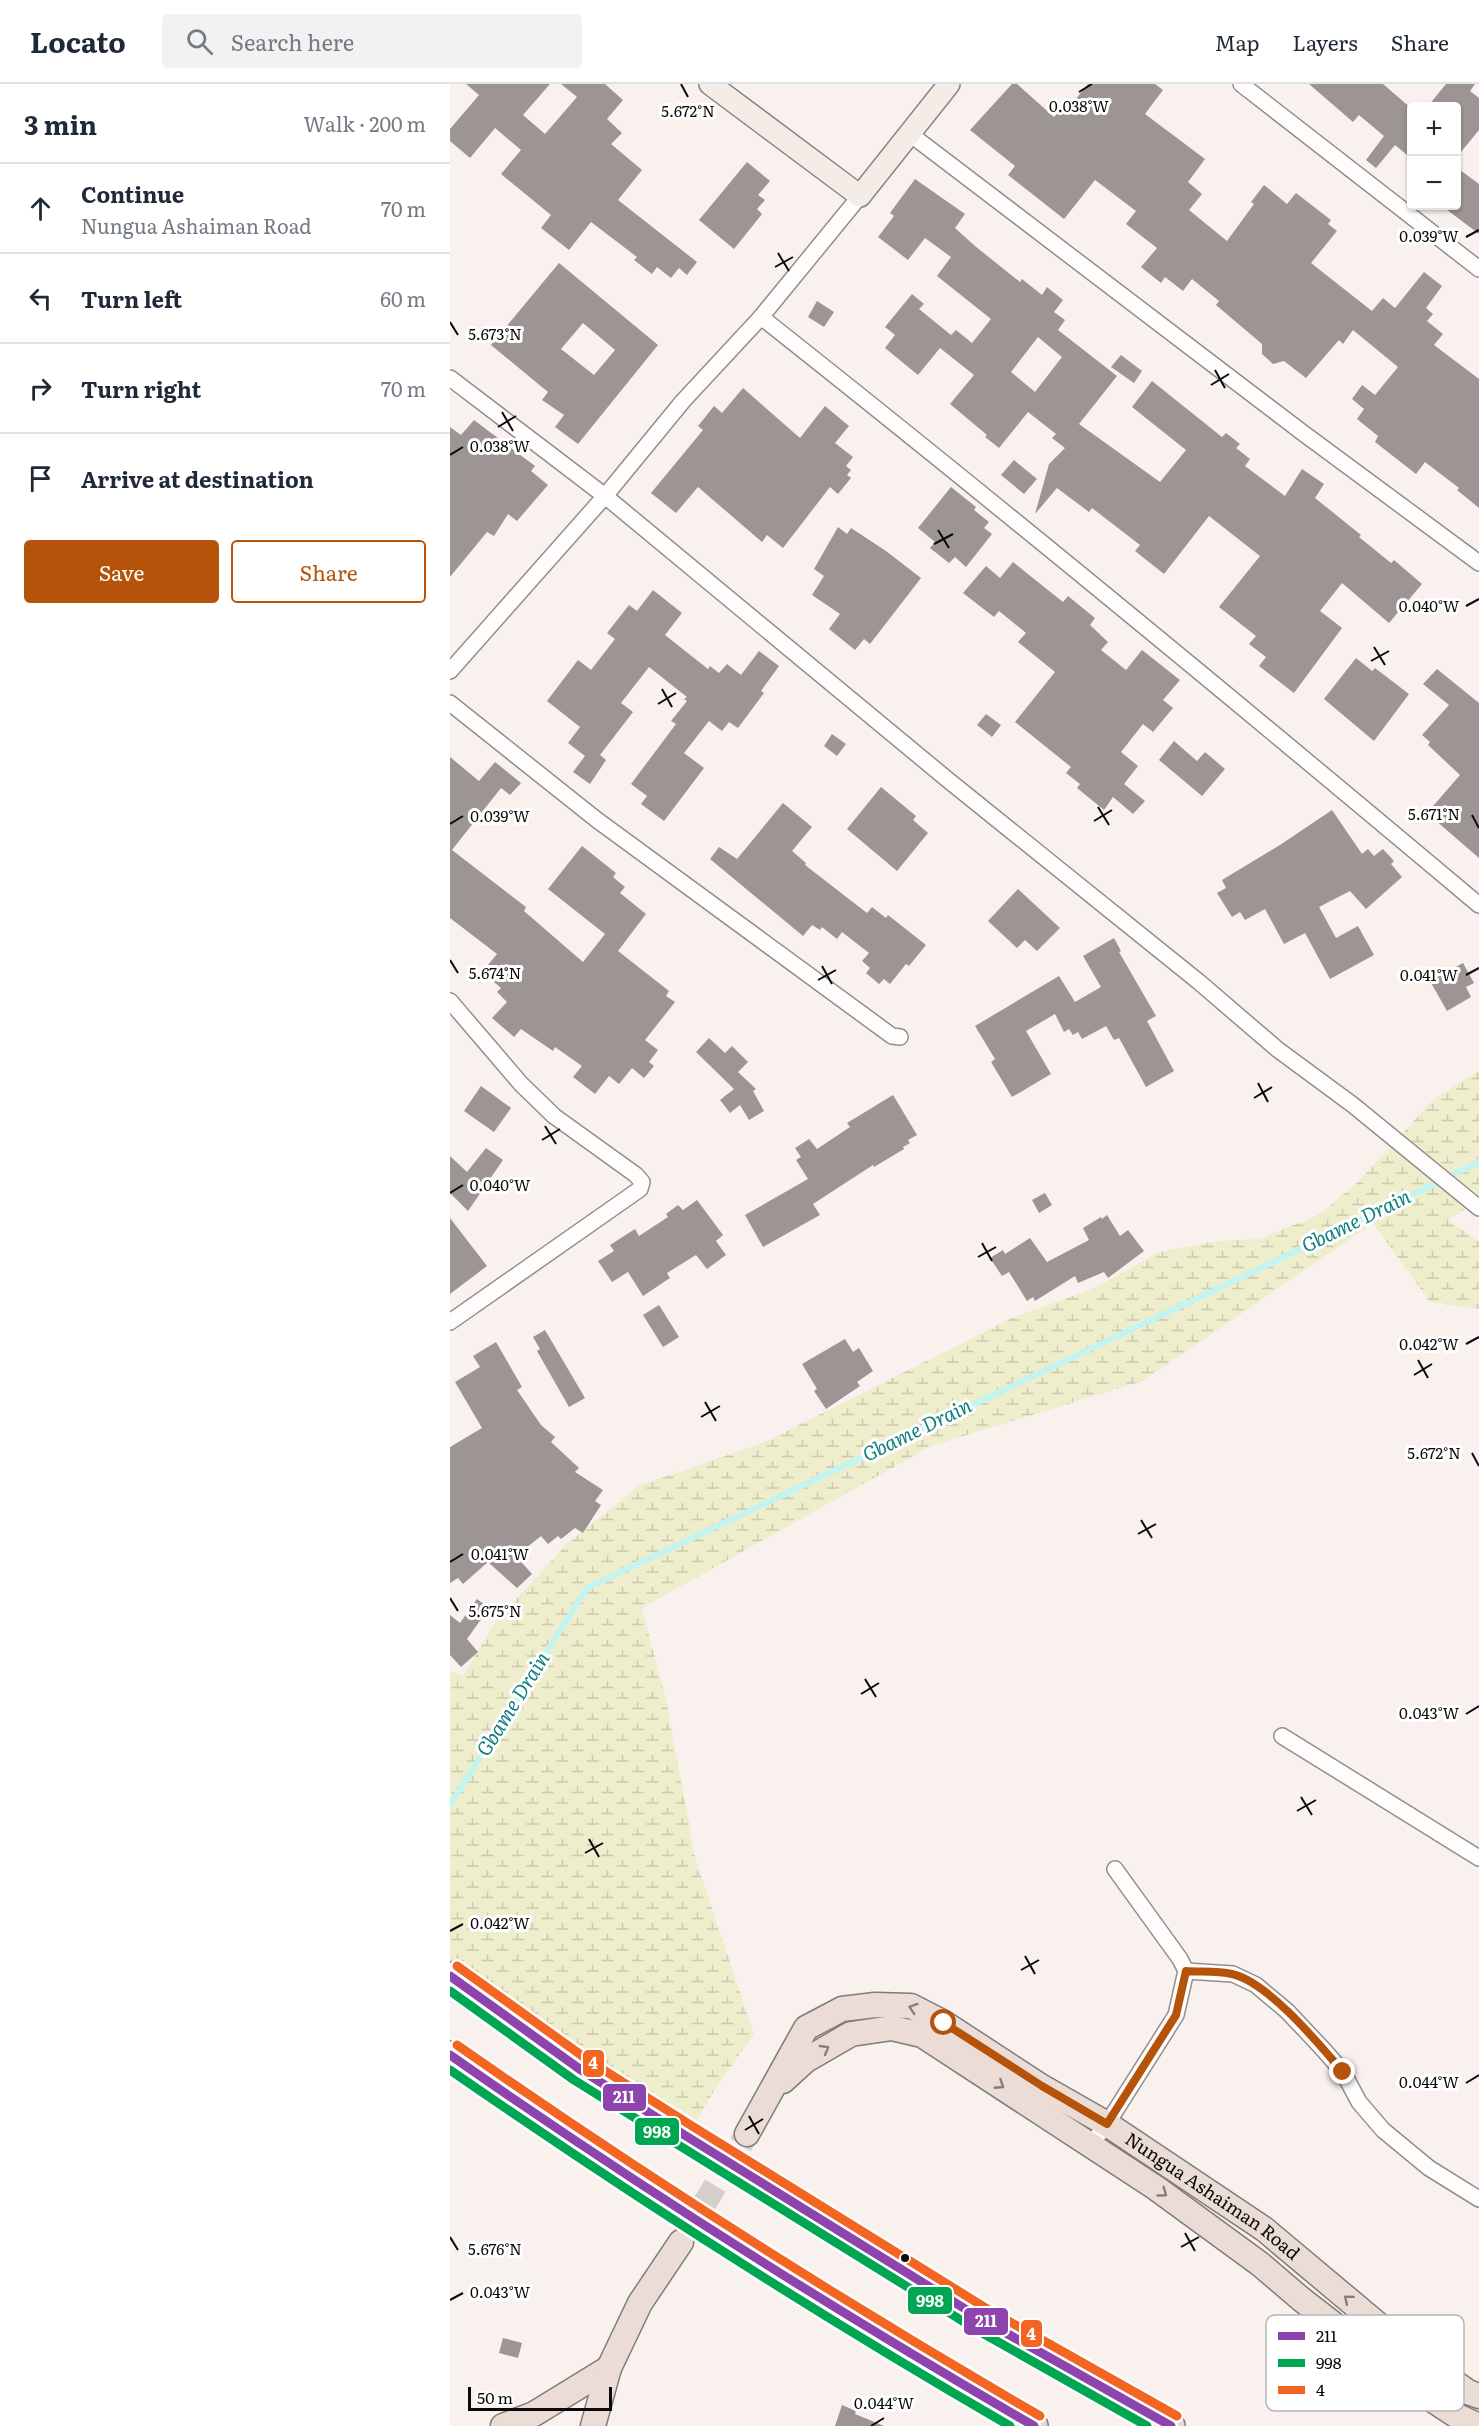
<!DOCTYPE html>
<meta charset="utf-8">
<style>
:root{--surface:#fff;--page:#f2f2f3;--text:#1f2937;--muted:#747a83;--line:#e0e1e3;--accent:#b45309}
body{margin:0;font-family:Literata,serif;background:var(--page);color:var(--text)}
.controls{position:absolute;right:18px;top:18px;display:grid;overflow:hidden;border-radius:6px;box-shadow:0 2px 4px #0004}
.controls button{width:54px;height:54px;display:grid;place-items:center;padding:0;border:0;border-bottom:2px solid var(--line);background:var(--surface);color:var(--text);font:30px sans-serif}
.scale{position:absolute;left:18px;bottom:15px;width:144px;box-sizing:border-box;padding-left:6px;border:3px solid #0a0a0a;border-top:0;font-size:16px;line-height:21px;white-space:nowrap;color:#0a0a0a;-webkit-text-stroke:4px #fff;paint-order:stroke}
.stop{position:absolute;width:18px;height:18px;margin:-14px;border:4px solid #b45309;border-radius:50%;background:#fff}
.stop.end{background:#b45309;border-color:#fff;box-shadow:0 2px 6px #0008}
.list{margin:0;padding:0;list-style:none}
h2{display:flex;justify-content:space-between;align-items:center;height:78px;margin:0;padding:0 24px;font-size:26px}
h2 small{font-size:20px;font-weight:400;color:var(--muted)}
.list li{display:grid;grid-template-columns:39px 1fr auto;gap:18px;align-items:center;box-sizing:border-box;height:90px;padding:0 24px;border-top:2px solid var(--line)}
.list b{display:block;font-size:22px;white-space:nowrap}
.list p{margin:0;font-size:20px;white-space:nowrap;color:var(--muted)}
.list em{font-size:20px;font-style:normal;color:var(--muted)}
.actions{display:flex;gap:12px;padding:18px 24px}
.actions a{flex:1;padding:14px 0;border:2px solid var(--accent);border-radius:6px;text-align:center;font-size:21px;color:var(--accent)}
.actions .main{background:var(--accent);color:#fff}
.icon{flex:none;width:33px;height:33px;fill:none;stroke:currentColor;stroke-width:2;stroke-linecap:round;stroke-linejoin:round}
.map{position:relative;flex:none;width:1029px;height:2342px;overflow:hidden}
header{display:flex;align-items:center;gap:36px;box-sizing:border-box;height:84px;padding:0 30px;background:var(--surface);border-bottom:2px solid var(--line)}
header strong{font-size:28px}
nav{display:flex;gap:33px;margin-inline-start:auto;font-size:21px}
.search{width:420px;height:54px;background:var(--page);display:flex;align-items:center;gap:15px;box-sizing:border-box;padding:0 21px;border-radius:6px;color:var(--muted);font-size:22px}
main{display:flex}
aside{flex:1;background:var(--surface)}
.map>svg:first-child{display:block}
</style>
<header>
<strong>Locato</strong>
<div class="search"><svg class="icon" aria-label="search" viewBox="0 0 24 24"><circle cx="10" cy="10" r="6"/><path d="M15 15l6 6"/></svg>Search here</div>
<nav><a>Map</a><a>Layers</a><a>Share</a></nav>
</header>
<main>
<aside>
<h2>3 min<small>Walk · 200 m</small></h2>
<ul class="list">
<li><svg class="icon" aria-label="ahead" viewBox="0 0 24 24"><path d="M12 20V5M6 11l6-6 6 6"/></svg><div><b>Continue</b><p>Nungua Ashaiman Road</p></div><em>70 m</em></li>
<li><svg class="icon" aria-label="left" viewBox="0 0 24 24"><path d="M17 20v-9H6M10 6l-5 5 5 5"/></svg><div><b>Turn left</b></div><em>60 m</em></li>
<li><svg class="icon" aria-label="right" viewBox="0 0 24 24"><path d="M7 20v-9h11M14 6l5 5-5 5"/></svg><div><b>Turn right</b></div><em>70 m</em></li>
<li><svg class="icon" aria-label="arrive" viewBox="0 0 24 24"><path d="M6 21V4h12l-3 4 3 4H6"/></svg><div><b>Arrive at destination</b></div></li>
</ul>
<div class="actions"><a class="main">Save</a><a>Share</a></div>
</aside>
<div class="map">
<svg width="1029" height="2342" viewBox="0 0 1029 2342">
<defs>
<pattern id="wetland-marsh" width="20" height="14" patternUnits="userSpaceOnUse" patternTransform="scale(1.5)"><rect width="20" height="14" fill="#eeedcc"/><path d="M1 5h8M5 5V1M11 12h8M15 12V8" fill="none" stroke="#cbcaae"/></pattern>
</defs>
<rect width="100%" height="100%" fill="#f9f1ed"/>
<!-- wetland -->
<path fill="url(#wetland-marsh)" d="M1029,987V1116L998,1136L1029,1158V1225L980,1218L923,1139L693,1297L481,1362L192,1524L216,1616L246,1777L304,1950L267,2002L240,2047L0,1882V1586L13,1592L45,1538L116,1461L188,1402L313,1359L564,1233L645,1204L709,1168L767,1157L809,1155L869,1131L908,1098L983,1016Z"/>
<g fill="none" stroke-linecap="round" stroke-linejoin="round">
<!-- stream -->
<path stroke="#c2f5f2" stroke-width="6" d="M0,1721L137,1504L893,1145L1029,1078"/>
</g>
<!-- building -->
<g fill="#9c9594" fill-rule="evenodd">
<path d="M16,0H100L73,31L95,50L127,13L111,0H155L173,16L157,35L172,49L161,60L192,86L168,116L247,178L237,191L229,184L221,194L207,183L202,190L184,176L187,173L141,138L119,166L91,144L101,131L51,90L71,66L45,44L20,74L0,57V45L29,11Z"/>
<path d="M562,0H567L604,33L612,24L616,27L638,0H705L713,6L695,30L755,75L738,98L752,110L739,126L777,157L804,120L801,118L814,101L837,120L846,109L881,136L878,140L887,147L861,179L922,227L933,214L945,224L974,188L992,202L976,224L983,230L977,237L993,250L984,261L1029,295V424L1007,406L1009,404L975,378L966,390L925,358L928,352L907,335L914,325L902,315L912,301L925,311L948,283L903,246L893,260L889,256L856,294L834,277L823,280L812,270V260L766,221L769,217L742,195L733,207L715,193L711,199L691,183L707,164L676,140L686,127L645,96L614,135L558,91L565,82L520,46Z"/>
<path d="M859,0H933L962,25V75L945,61L926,84L916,76L934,52L909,31L903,38Z"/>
<path d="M996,0H1025L1020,7L1029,14V46L1006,74V22H978Z"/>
<path d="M297,78L320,97L308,111L315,116L307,125L312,130L284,165L249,136Z"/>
<path d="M1006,83L1029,100V150L992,122H1006Z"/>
<path d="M465,95L515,130L505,144L525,162L570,198L572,195L592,211L597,203L613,216L604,228L615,236L608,246L667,292L629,340L710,398L736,366L682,323L702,297L772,353L776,349L790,360L786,364L800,375L795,382L835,412L852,385L874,400L865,414L911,451L909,453L941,479L944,476L972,500L939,539L892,499L870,527L892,544L844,609L809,582L816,573L799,560L806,552L769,523L810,472L759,432L714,490L685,467L690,461L642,424L639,428L607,404L585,430L599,380L615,364L602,354L606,350L578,328L549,364L535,353L537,351L500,320L524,291L490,264L468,291L435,264L445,251L435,243L462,210L474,220L469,225L501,251L506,246L522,259L541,235L487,192L501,173L475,154L458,176L428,153L444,132L440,129ZM588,253L612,273L585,308L561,288Z"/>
<path d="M109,179L208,261L128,360L105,343L114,331L92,316L98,308L41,261ZM133,239L165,266L144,291L111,265Z"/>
<path d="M367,217L384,228L374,243L358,233Z"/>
<path d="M671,271L692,287L684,299L661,283Z"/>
<path d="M293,304L350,354L375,322L399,342L385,359L403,373L396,382L401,386L397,391L401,394L388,410L380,403L333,464L317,451L312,458L248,403L226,429L201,409L253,346L248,342L264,322L272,329Z"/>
<path d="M24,336L85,382L81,387L98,401L67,437L58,430L44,452L37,448L0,493V343L11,351Z"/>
<path d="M564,376L587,395L574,410L551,391Z"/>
<path d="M501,403L526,423L524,426L539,438L534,444L542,450L516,483L505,473L499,479L480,464L485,458L468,444Z"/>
<path d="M388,443L397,450L401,444L436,467L471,494L420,560L414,555L405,566L379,545L390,530L362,511L374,492L364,485Z"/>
<path d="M563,478L613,518L618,512L645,534L640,541L658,558L651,566L676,586L692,566L730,596L713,616L723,624L703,648L693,640L671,668L688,682L674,700L695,717L683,730L663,713L654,726L627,704L630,700L616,689L621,683L565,638L605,588L568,558L576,549L549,527L544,533L513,509L536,482L550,494Z"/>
<path d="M203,506L232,529L215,551L258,585L260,582L269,589L277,580L291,591L309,567L329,582L311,607L314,609L288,644L279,638L272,647L259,637L234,669L254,684L214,737L191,720L197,712L181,700L226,640L221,637L237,617L234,615L237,613L199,583L171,619L183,628L150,671L156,676L140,700L123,688L135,672L118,659L130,643L97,617L128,576L141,586L165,555L157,549L179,521L187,527Z"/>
<path d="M906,574L922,587L925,584L959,610L924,657L874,615Z"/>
<path d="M987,585L1029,619V774L977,729L1010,691L978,661L980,658L972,651L999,621L973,600Z"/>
<path d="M536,630L551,641L542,653L527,641Z"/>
<path d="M382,650L396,660L387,672L374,662Z"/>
<path d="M724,657L747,677L755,668L775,685L752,712L709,676Z"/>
<path d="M0,673L29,697L45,678L71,699L60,711L51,704L2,766L76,823L74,827L133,878L155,850L98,805L132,762L166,789L163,793L175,803L170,809L196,830L168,867L219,907L216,912L225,918L195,956L208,966L199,978L204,982L194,994L182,984L169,1000L159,992L145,1010L123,993L132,982L105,963L103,967L71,945L64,953L42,934L57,918L47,908L51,904L32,888L47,870L0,834Z"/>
<path d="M431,703L466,732L463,736L478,749L447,787L397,745Z"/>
<path d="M333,719L362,743L342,767L356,779L355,781L417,829L422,823L436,834L438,831L476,861L459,882L456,880L440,900L434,895L429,900L416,889L420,884L412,877L419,869L392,848L387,855L372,843L370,846L362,841L353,852L260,775L269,763L287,775Z"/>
<path d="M882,726L912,770L918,765L924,772L933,765L944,777L941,780L952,793L916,825L900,807L869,823L886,854L908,842L924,871L880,895L855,849L834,860L815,825L795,836L790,828L782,833L767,809L776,804L772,796L830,761Z"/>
<path d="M568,805L610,844L587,867L575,856L567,864L538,837Z"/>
<path d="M664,854L671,867L669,868L706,932L697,937L724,987L696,1003L669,954L664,956L656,942L632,955L628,948L623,951L619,945L614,948L605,930L576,947L601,990L562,1013L541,978L545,975L525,942L609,892L625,918L651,903L633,872Z"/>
<path d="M1013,879L1024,899L1016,903L1021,913L997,927L980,897Z"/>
<path d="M259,954L275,969L282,962L298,978L288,988L306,1005L303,1007L314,1027L299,1036L290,1021L280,1029L270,1016L284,1005L246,968Z"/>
<path d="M31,1002L61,1024L44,1048L14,1027Z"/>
<path d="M443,1011L467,1051L458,1056L460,1059L453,1063L454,1065L424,1083L423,1081L363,1120L370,1131L313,1163L295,1131L358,1095L346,1076L351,1073L345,1064L359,1055L367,1065L400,1043L397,1039Z"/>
<path d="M36,1064L53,1076L18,1127L0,1109V1072L17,1088Z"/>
<path d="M595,1109L602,1121L589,1129L582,1116Z"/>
<path d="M247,1116L273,1151L266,1157L276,1171L257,1185L246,1171L217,1189L220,1194L193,1212L178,1188L162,1198L148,1177L164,1167L160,1161L185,1145L189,1152L218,1133L216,1130L228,1121L233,1126Z"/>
<path d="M657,1131L670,1152L678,1146L694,1167L658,1194L654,1188L628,1199L625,1192L585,1217L583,1213L577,1217L559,1188L552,1192L540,1174L553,1166L555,1170L580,1154L597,1178L639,1156L633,1144L651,1133L652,1135Z"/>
<path d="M0,1134L37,1182L0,1210Z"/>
<path d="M209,1221L229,1253L213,1263L193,1231Z"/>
<path d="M95,1246L135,1314L119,1323L87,1267L90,1265L83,1253Z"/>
<path d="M395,1255L403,1268L409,1264L423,1287L407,1298L410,1302L376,1325L364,1307L367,1305L352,1280Z"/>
<path d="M46,1258L72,1303L67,1306L91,1341L105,1353L101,1358L129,1384L125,1388L153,1406L145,1417L151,1421L133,1449L125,1444L111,1455L108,1452L98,1460L91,1452L66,1472L82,1490L67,1504L38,1478L13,1500L8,1494L0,1499V1363L32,1344L5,1298L30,1283L23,1272Z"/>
<path d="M27,1515L39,1524L17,1555L28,1568L11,1583L0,1571V1531L10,1539Z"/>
<path d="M53,2254L72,2259L68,2274L49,2269Z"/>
<path d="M392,2321L406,2327L405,2330L434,2342H385Z"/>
</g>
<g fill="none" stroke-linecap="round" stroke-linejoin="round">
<!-- primary-tunnel -->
<path stroke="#d5cecb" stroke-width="24" stroke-dasharray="24 12" stroke-linecap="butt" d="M234,2153L297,2050"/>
<defs>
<g id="street">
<path d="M791,0L1029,185"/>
<path d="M460,50L853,349L1029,479"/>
<path d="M311,233C554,425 792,622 1029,821"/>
<path d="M0,294L155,412L498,696L749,898L827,965L903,1021L1029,1124"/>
<path d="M0,587L155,412L233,317L311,233L410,112"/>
<path d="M0,619L147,736L442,952L450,953"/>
<path d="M0,917L71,1000L104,1032L186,1091L192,1098L190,1105L0,1238"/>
<path d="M832,1652L1029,1774"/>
<path d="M736,1887L783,1890L806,1901L837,1927L872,1964L893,1988L909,2018L933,2046L979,2084L1029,2115"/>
<path d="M641,2060L657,2040L726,1931L736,1887L730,1875L665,1785"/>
</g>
<path id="secondary" d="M260,0L410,112L499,0"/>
<g id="primary">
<path d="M333,1997L356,1976L401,1950L442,1944L472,1951L706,2104L810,2180L851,2215L972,2309L1007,2332L1029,2342"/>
<path id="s1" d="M297,2050L356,1944L392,1925L425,1921L461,1922L494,1939L592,2003L657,2040L814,2145L931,2243L977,2279L1018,2308L1029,2312"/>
<path d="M53,2342L84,2330L159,2284"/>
<path d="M143,2342L159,2284L190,2219L231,2158"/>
</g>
<g id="highway">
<path d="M0,1892L131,1986L236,2052L533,2236L721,2342"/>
<path d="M0,1971C188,2104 384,2228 584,2342"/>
</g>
</defs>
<!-- street casing -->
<use href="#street" stroke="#928e8c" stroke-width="18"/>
<!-- secondary casing -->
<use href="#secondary" stroke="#888583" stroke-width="24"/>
<!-- primary casing -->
<use href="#primary" stroke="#7f7b7a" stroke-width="27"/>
<!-- highway casing -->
<use href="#highway" stroke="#7f7b7a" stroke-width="30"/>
<!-- street -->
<use href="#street" stroke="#fefdfc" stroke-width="15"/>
<!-- secondary -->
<use href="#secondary" stroke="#f4ede7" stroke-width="21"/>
<!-- primary -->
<use href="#primary" stroke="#ebddd6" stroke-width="24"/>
<!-- highway -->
<use href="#highway" stroke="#e9d4d2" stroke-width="27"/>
<defs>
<g id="bus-1">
<path d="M0,1892L131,1986L236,2052L533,2236L721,2342"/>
<path d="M0,1971C189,2103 384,2226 584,2342"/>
</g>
<g id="bus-2">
<path d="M0,1907L124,1996L230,2062L527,2246L697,2342"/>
<path d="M0,1986C182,2112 368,2231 560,2342"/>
</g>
<g id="bus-3">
<path d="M7,1882L138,1976L242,2042L539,2226L727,2332"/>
<path d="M7,1961C196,2093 390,2216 590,2332"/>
</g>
</defs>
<!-- bus-1 casing -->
<use href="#bus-1" stroke="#fff" stroke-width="14"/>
<!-- bus-2 casing -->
<use href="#bus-2" stroke="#fff" stroke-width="14"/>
<!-- bus-3 casing -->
<use href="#bus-3" stroke="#fff" stroke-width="14"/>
<!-- bus-1 -->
<use href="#bus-1" stroke="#8e44ad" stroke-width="9"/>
<!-- bus-2 -->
<use href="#bus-2" stroke="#00a651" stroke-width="9"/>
<!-- bus-3 -->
<use href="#bus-3" stroke="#f26522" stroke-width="9"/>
</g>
<!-- one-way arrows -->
<defs><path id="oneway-chevron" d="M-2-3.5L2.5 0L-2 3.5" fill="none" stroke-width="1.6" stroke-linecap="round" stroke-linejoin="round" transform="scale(1.5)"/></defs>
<g stroke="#867e7a">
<use href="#oneway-chevron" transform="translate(463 1924) rotate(-162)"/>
<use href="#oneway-chevron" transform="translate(375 1965) rotate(-30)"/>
<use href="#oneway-chevron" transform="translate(550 2001) rotate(33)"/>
<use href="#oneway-chevron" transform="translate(713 2109) rotate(36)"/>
<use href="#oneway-chevron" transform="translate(898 2215) rotate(-140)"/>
</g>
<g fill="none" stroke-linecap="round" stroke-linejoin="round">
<!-- route -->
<path stroke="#b45309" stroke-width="8" d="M494,1939L592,2002L657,2040L726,1931L736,1887C750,1888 768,1887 782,1890C818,1898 869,1960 893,1988"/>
</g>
<!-- ticks -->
<path fill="none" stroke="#0a0a0a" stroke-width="2" d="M231,0L238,13M629,8L642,0M1016,153L1029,146M328,169L339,187M325,183L343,173M0,238L8,251M765,286L775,304M761,301L779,290M52,328L63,347M48,343L66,332M0,371L13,363M488,446L499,464M484,460L503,450M1016,522L1029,515M924,563L935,581M921,577L939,567M212,605L222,623M208,620L226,609M648,723L659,741M1022,731L1029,744M644,737L662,726M0,740L13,732M0,876L8,889M372,882L382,900M1016,891L1029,884M368,896L386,886M808,999L818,1018M804,1014L822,1003M95,1042L106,1060M92,1056L110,1045M0,1109L13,1101M532,1159L542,1177M528,1173L546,1163M1016,1260L1029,1253M968,1276L978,1294M964,1291L982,1280M255,1318L266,1337M251,1333L270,1322M1022,1369L1029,1382M691,1436L702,1454M688,1450L706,1440M0,1478L13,1470M0,1514L8,1527M415,1595L426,1613M411,1610L429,1599M1016,1630L1029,1622M851,1713L862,1731M847,1727L866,1716M139,1755L149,1773M135,1769L153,1759M0,1847L13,1840M575,1872L585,1890M571,1886L589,1876M1016,1999L1029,1991M299,2032L309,2050M295,2046L313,2035M735,2149L745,2167M0,2153L8,2166M731,2163L749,2153M0,2216L13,2209M421,2342L434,2334"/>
<!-- markers -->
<circle fill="#0a0a0a" stroke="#fff" stroke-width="2" cx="455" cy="2174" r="5"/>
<g text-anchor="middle" stroke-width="6" stroke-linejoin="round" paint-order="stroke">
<!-- street labels -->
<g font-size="18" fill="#0a0a0a" stroke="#fff">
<text dy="6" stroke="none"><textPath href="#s1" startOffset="588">Nungua Ashaiman Road</textPath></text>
</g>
<!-- water labels -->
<g font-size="20" font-style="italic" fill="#137f80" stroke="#fff">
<text transform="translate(906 1137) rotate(-26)" y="7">Gbame Drain</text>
<text transform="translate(467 1346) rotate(-26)" y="7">Gbame Drain</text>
<text transform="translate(63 1620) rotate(-58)" y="7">Gbame Drain</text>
</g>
</g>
<!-- legend -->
<rect x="816" y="2231" width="198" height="96" rx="9" fill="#fff" stroke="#b6b6b6" stroke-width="1.5"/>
<rect x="828" y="2248" width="27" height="8" fill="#8e44ad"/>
<rect x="828" y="2275" width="27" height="8" fill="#00a651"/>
<rect x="828" y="2302" width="27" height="8" fill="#f26522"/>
<g font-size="16" fill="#0a0a0a">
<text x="866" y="2258">211</text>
<text x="866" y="2285">998</text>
<text x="866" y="2312">4</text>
</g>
<g font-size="15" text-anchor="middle" fill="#0a0a0a" stroke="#fff" stroke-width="6" stroke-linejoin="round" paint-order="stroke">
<text x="629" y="28">0.038°W</text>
<text x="238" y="33">5.672°N</text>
<text x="979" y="158">0.039°W</text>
<text x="45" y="256">5.673°N</text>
<text x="50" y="368">0.038°W</text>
<text x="979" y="528">0.040°W</text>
<text x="984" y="736">5.671°N</text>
<text x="50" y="738">0.039°W</text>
<text x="45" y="895">5.674°N</text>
<text x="979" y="897">0.041°W</text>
<text x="50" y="1107">0.040°W</text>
<text x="979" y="1266">0.042°W</text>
<text x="984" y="1375">5.672°N</text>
<text x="50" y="1476">0.041°W</text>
<text x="45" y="1533">5.675°N</text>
<text x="979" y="1635">0.043°W</text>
<text x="50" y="1845">0.042°W</text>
<text x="979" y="2004">0.044°W</text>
<text x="45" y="2171">5.676°N</text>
<text x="50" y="2214">0.043°W</text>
<text x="434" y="2325">0.044°W</text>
</g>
<g stroke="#fff" stroke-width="2">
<rect x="132" y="1965" width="23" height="29" rx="6" fill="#f26522"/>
<rect x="152" y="1999" width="45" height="29" rx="6" fill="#8e44ad"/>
<rect x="184" y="2033" width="46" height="29" rx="6" fill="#00a651"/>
<rect x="457" y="2202" width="46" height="29" rx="6" fill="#00a651"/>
<rect x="513" y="2223" width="46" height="29" rx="6" fill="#8e44ad"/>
<rect x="570" y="2235" width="23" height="29" rx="6" fill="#f26522"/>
</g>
<g font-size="16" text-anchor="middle" font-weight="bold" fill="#fff">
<text x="143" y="1985">4</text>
<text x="174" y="2019">211</text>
<text x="207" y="2054">998</text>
<text x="480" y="2223">998</text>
<text x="536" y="2243">211</text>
<text x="581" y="2256">4</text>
</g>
</svg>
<div class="controls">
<button>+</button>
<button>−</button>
</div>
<div class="scale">50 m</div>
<div class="stop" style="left:494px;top:1939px"></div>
<div class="stop end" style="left:893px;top:1988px"></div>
</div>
</main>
